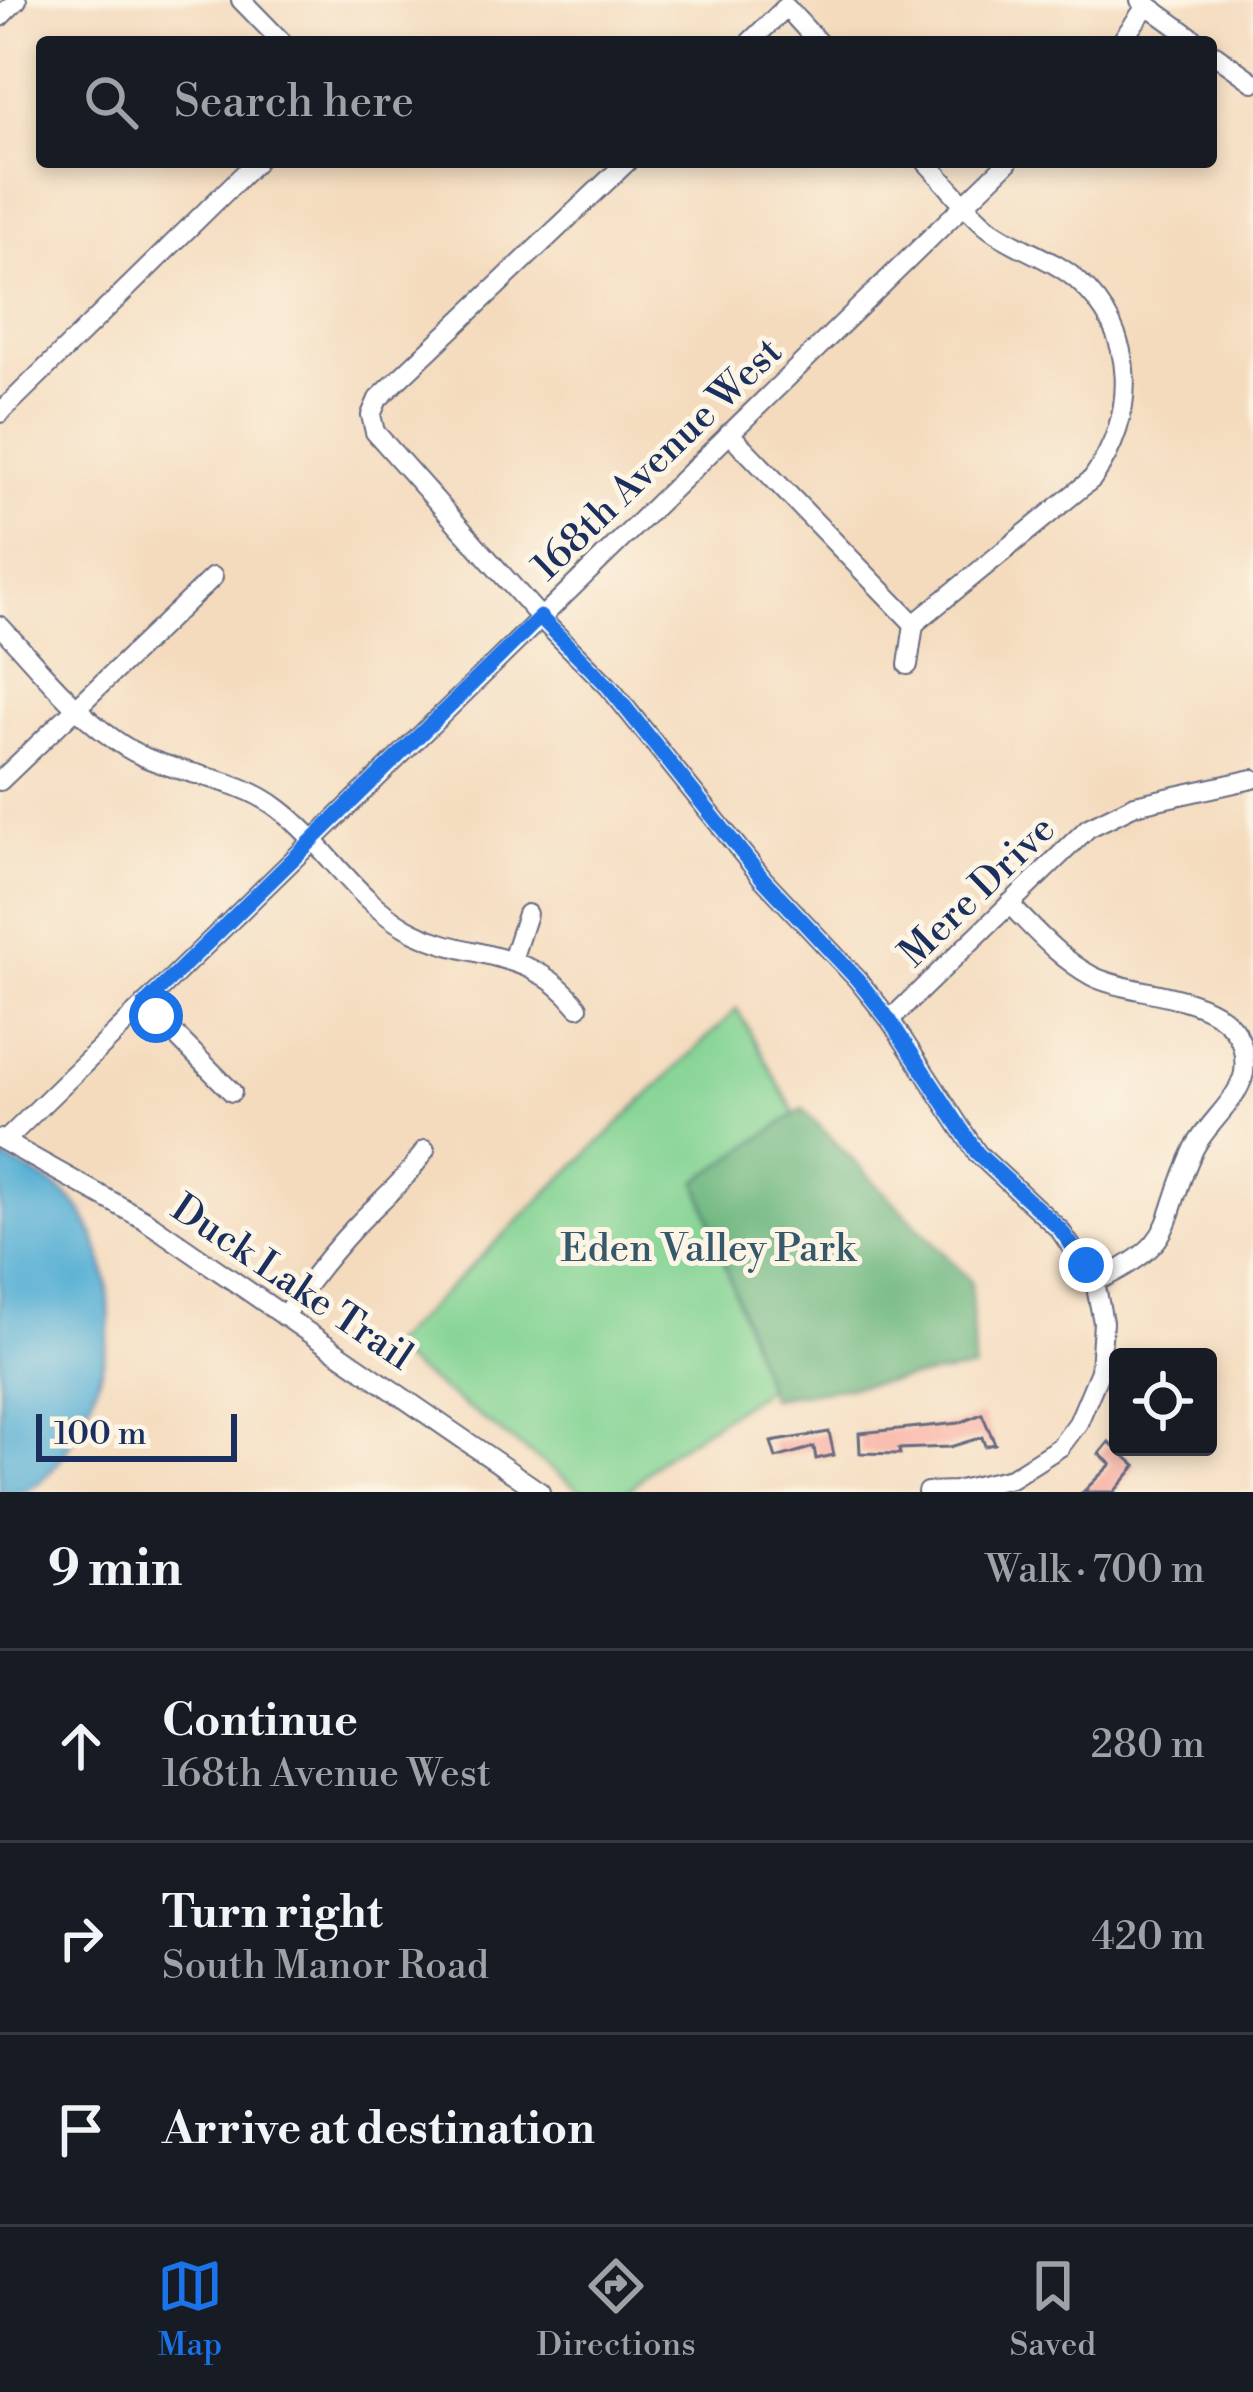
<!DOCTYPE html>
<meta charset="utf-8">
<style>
:root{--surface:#171b24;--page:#242831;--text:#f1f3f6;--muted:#9ea1a6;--line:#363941;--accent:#1a73e8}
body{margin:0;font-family:"Libre Bodoni",serif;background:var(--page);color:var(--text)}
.controls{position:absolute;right:36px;bottom:36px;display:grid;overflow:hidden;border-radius:12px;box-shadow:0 6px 18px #0003}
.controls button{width:108px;height:108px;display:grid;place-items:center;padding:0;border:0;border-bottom:3px solid var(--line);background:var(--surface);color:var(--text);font:60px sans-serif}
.scale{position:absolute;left:36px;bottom:30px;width:201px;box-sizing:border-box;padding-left:12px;border:6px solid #1b2f5e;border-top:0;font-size:33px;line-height:42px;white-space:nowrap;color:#1b2f5e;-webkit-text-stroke:9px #fcf5e5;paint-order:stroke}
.stop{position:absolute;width:36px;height:36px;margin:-27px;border:9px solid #1a73e8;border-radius:50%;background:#fff}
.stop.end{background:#1a73e8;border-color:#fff;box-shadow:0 3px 12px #0008}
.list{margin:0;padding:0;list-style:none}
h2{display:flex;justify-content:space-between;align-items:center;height:156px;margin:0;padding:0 48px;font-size:51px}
h2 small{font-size:39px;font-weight:400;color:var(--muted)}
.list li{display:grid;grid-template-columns:78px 1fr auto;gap:36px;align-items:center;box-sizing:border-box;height:192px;padding:0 48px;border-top:3px solid var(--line)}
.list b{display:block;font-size:45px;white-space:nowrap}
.list p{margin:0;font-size:39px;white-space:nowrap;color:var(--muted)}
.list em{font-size:39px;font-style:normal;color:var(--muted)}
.icon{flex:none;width:66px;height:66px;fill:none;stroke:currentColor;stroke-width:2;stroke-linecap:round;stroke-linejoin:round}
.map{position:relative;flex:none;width:1253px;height:1492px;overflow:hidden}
.search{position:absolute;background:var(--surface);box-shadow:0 6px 18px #0003;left:36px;right:36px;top:36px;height:132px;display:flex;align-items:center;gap:30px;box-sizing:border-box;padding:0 42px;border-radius:12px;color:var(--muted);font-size:45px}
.sheet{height:732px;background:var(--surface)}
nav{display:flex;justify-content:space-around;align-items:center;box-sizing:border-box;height:168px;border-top:3px solid var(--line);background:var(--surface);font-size:33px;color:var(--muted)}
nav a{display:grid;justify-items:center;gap:6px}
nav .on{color:var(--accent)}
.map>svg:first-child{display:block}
</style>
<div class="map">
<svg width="1253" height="1492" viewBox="0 0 1253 1492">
<rect width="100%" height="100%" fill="#fcf5e5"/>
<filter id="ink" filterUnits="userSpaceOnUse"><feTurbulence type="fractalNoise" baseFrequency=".00833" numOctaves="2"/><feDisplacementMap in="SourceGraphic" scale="24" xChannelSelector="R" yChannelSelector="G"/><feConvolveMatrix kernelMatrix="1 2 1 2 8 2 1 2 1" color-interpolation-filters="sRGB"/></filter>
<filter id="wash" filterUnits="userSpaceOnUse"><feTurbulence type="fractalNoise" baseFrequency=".004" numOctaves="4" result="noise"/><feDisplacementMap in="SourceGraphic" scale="48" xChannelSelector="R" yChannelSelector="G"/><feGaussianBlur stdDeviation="2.7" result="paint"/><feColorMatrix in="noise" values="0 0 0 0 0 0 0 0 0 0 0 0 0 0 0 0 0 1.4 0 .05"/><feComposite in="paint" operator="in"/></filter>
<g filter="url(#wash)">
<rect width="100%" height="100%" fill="#f4dbbe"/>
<!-- green -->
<path fill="#82d393" stroke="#4e8178" stroke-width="3" d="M737,1009L803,1128L777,1382L662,1458L627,1492H583L386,1349Z"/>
<!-- forest -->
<path fill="#69b57d" stroke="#42726e" stroke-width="3" d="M803,1109L971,1281L974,1369L770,1398L697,1181Z"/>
<!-- water -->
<path fill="#58b0d5" stroke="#3a709a" stroke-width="3" d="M0,1157C28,1172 66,1185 83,1214C102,1245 112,1293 109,1330C105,1374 71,1470 27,1490C19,1492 9,1492 0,1492Z"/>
<g id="blocks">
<!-- building -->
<g fill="#f7a69a">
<path d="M982,1414L995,1444L985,1446L982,1437L950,1447L899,1449L900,1454L860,1453L859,1433L959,1423Z"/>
<path d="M829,1432L834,1455L816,1459L814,1447L776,1458L771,1442Z"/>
<path d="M1109,1442L1136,1466L1114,1492H1083L1111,1464L1099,1454Z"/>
</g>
</g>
</g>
<g filter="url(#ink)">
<use href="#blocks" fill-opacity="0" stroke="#676b80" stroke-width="3"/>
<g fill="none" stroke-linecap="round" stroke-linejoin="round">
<defs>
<g id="minor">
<path d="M241,0L282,42"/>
<path d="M1140,0L1198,42"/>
<path d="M0,17L17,0"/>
<path d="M750,42L786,7L818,42"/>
<path d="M1121,42L1147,5"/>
<path d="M1211,52L1253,82"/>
<path d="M627,162L378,399L371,415L375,432L548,626L609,687L763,879L857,979L890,1020L977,1153L1060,1230L1095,1282L1103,1322L1100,1371L1078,1423L1060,1447L1011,1478L955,1491L927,1492"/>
<path d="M0,413L256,162"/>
<path d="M729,433L914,624"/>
<path d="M914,624L1092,479C1137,417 1139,334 1077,280C1052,258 1017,249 990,229C966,210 947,184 926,162"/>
<path d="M0,626C42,670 86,729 142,756C187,777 238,777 279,809C324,843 356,900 406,928C466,962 530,945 578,1007"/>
<path d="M908,665L914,624"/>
<path d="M0,781L213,577"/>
<path d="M1009,904C1035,930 1059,958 1092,976C1138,1000 1253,988 1244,1073C1238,1101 1207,1123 1194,1149C1158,1224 1183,1241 1095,1282"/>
<path d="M512,960L527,914"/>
<path d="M145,1004L232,1092"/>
<path d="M890,1020L1088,828L1135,805L1253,779"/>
<path d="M0,1139L145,1220L540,1492"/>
<path d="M5,1141L1008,162"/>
<path d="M284,1316C306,1285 329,1255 355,1227C380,1200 406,1181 425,1150"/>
</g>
</defs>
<!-- minor casing -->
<use href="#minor" stroke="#676b80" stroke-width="22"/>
<!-- minor -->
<use href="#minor" stroke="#fff" stroke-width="18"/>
</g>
</g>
<g fill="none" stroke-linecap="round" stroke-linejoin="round" filter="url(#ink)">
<!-- route -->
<path stroke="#1a73e8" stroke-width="15" d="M156,1016L145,1004L540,617L609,687L763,879L857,979L890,1021L977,1153L1060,1229L1086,1265"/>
</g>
<g text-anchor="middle" stroke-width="10" stroke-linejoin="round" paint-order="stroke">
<!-- street labels -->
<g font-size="39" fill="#1b2f5e" stroke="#fcf5e5">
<text transform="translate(656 458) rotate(-44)" y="14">168th Avenue West</text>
<text transform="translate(976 890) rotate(-44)" y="14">Mere Drive</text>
<text transform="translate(293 1281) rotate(34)" y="14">Duck Lake Trail</text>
</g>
<!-- park labels -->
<g font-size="39" fill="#35586b" stroke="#fcf5e5">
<text x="708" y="1261">Eden Valley Park</text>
</g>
</g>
</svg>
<div class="controls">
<button><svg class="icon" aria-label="locate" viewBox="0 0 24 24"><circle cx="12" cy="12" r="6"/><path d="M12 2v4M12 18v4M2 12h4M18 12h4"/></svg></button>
</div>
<div class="scale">100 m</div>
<div class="stop" style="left:156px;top:1016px"></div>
<div class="stop end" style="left:1086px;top:1265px"></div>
<div class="search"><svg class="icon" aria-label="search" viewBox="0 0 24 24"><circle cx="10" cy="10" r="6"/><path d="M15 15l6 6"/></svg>Search here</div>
</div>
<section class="sheet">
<h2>9 min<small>Walk · 700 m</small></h2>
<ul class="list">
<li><svg class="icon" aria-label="ahead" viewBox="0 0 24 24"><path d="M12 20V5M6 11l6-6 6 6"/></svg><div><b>Continue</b><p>168th Avenue West</p></div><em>280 m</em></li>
<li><svg class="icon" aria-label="right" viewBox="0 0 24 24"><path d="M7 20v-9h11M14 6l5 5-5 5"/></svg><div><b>Turn right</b><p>South Manor Road</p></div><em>420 m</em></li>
<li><svg class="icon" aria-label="arrive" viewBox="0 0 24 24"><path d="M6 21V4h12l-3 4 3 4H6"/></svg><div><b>Arrive at destination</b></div></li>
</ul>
</section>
<nav>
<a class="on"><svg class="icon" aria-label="map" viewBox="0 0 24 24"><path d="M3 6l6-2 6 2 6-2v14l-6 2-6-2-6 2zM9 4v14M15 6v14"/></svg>Map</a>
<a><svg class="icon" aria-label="directions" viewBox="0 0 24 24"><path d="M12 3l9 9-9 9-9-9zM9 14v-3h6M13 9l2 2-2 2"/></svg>Directions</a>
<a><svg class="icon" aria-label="saved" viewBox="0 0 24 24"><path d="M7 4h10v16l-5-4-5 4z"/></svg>Saved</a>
</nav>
